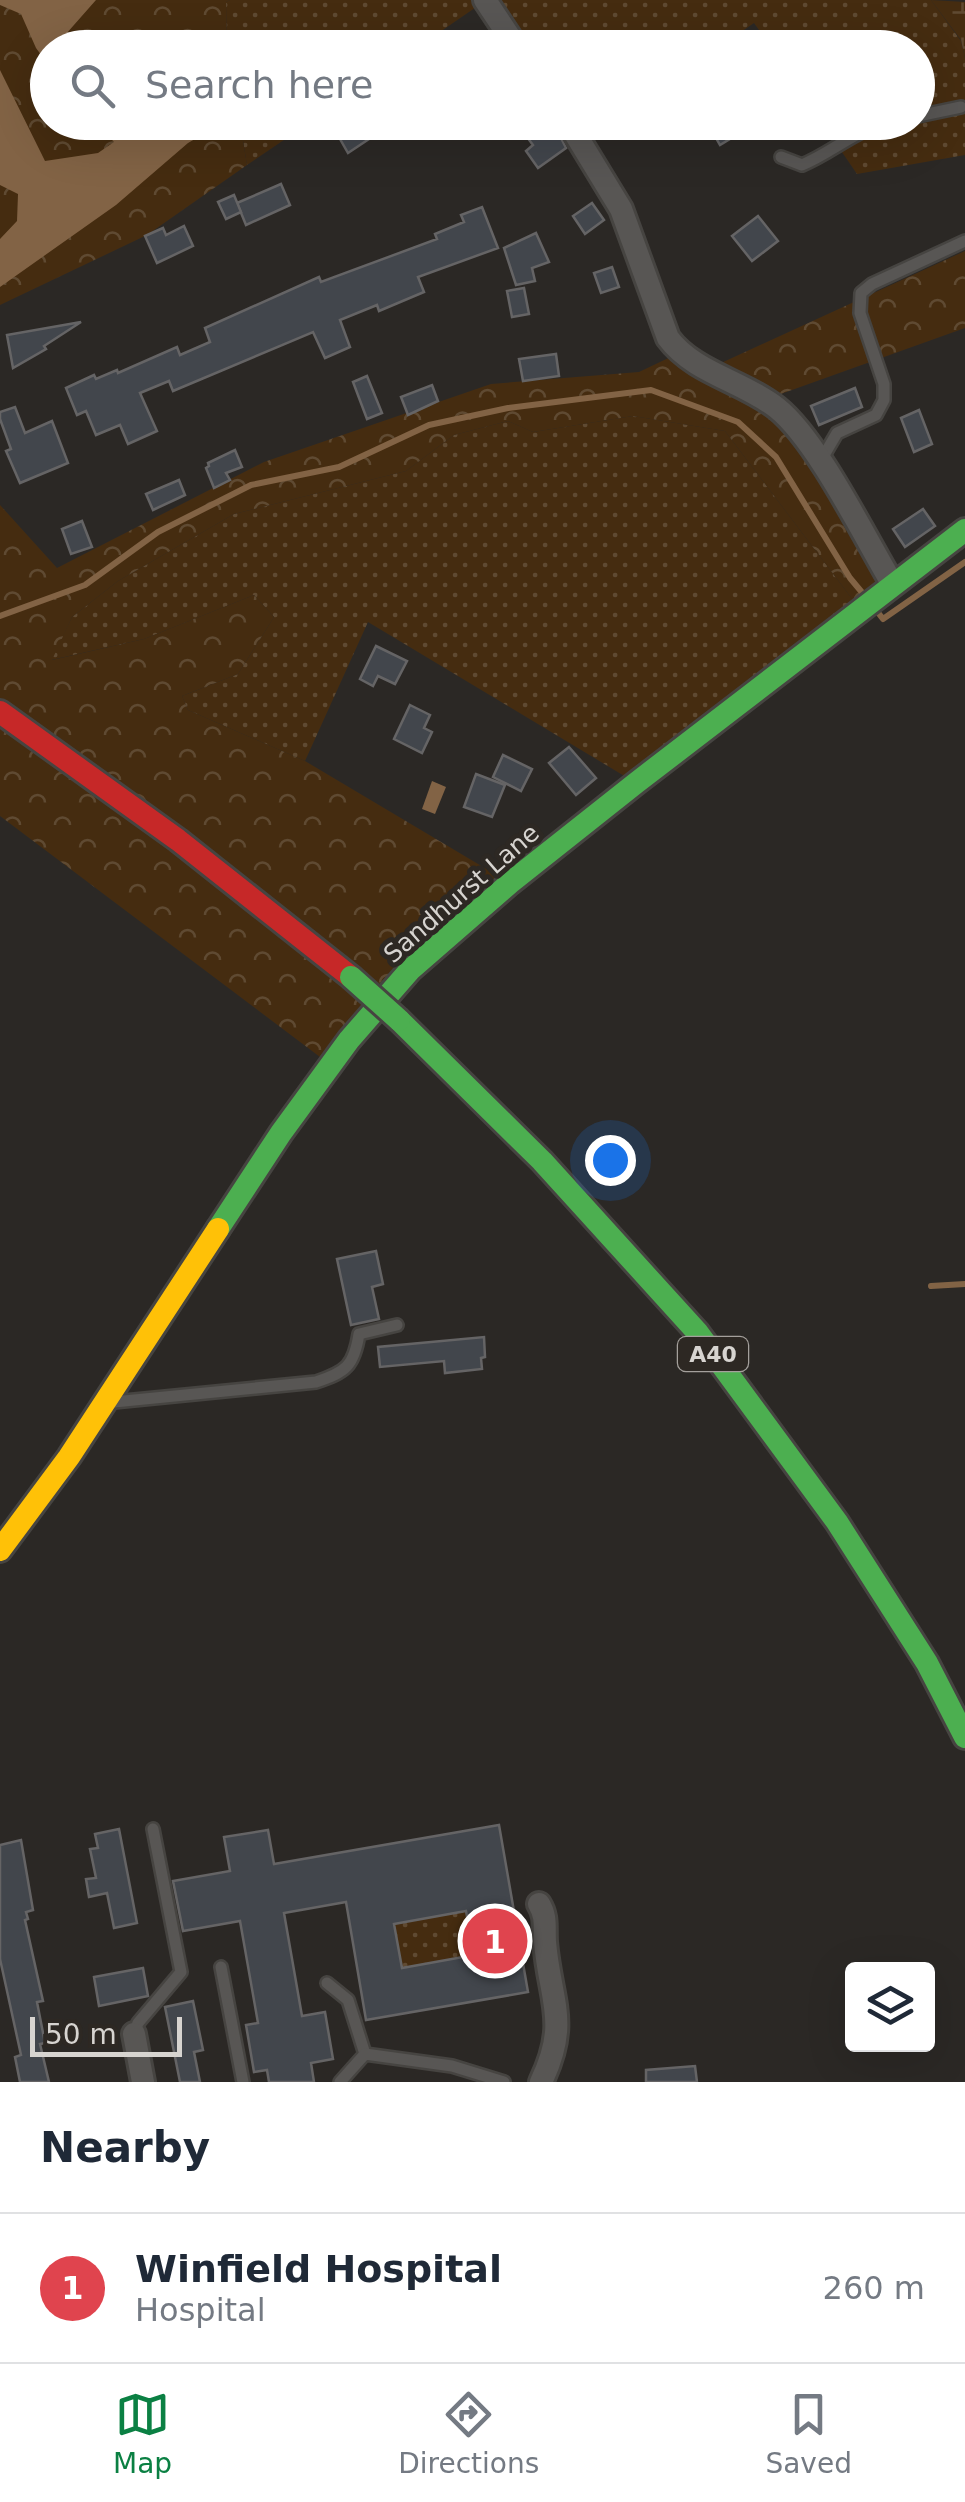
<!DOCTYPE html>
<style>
:root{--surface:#fff;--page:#f2f2f3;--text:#1f2937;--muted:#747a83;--line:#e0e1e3;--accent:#0b8043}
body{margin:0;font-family:"DejaVu Sans",sans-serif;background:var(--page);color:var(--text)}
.controls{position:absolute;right:30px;bottom:30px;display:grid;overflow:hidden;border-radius:10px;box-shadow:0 10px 40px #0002}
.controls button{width:90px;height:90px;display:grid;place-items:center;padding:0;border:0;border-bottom:2px solid var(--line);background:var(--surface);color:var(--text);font:50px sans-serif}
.scale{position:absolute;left:30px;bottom:25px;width:152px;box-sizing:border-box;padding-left:10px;border:5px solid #d7d4d0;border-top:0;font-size:28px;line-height:35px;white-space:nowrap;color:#d7d4d0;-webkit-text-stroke:8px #2d2823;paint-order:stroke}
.you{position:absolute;left:610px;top:1160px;width:35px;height:35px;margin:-25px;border:8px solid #fff;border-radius:50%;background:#1a73e8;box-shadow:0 0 0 15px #1a73e833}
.badge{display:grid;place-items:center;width:65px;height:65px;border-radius:50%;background:var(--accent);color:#fff;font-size:32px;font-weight:700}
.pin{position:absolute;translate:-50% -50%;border:5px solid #fff;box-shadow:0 2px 10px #0006}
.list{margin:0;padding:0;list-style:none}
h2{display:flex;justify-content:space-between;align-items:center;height:130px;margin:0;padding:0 40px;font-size:42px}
h2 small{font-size:32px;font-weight:400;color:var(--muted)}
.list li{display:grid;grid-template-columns:65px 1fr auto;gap:30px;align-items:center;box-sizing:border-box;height:150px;padding:0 40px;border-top:2px solid var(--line)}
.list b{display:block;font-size:38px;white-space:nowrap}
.list p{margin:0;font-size:32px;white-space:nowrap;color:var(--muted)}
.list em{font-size:32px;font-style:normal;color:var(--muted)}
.icon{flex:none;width:55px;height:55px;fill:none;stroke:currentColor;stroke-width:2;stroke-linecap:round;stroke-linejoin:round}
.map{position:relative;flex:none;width:965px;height:2082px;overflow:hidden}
.search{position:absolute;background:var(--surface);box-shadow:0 10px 40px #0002;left:30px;right:30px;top:30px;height:110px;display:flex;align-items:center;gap:25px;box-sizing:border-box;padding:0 35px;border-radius:55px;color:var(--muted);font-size:38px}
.sheet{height:280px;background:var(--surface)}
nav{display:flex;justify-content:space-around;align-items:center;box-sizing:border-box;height:140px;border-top:2px solid var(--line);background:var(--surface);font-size:28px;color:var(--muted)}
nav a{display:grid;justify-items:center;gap:5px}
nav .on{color:var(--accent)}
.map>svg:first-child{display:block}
</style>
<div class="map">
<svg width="965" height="2082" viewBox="0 0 965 2082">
<defs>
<pattern id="grass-dots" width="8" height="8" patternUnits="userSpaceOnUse" patternTransform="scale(2.5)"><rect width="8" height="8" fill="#452c10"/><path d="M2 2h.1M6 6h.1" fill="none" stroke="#5f4a32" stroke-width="1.8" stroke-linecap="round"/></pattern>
<pattern id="forest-crowns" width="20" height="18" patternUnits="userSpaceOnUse" patternTransform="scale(2.5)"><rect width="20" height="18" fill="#452c10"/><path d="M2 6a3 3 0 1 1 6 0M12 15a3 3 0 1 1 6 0" fill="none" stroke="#5f4a32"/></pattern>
<pattern id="wetland-marsh" width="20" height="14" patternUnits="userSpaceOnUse" patternTransform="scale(2.5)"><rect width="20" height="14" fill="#452c10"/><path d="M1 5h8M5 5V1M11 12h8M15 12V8" fill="none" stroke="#5f4a32"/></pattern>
</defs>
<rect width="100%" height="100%" fill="#2b2825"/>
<!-- grass -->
<g fill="url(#grass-dots)">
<path d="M230,0H931L961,41L965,58V155L857,174L822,123L918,122V48L771,47L754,23L719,47H517L485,1L418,47H227L226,2Z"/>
<path d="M240,122H309V123L247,165Z"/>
<path d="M633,416L725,431L859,608L636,783L368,622L305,761L188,710L182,696L238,674L274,617L254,595L144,639L51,660L72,617L118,581L234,514L406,471L454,435L508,421L533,432Z"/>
<path d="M466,1911L474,1955L402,1968L394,1924Z"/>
</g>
<!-- forest -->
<g fill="url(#forest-crowns)">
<path d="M0,0H230L226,2L227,47L48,48V122L240,123L247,165L147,235L0,305Z"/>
<path d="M965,251V328L764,400L778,408L892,583L859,608L725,431L633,416L533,432L508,421L454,435L406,471L234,514L118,581L72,617L52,660L144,639L254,595L274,617L238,674L182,696L188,710L305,761L510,883L332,1066L0,816V505L57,568L264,462L491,384L639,372L679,353L708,369Z"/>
</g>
<!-- wetland -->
<path fill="url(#wetland-marsh)" d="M931,0L965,2V58L961,40Z"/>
<!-- water -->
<g fill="#826345">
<path d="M0,0H96L66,34L69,47L48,48L47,63L36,48L21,14L0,5Z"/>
<path d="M0,70L45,161L98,153L114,142L96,123H125L122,131L150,136L171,123L221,124L188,143L116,205L0,287V239L17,221L18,194L0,185Z"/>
<path d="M432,781L446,787L435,814L422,809Z"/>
</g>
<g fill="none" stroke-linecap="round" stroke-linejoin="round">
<!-- stream -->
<g stroke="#826345" stroke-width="6">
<path d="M876,610L883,619L965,562"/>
<path d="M0,616L85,585L158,532L251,485L339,467L429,425L508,408L651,390L738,422L776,457L850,578L865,596"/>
<path d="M931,1286L965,1284"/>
</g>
</g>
<!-- building -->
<g fill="#42464c" stroke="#656465" stroke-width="2.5" fill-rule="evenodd">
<path d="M368,122L390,125L348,153L340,139Z"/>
<path d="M548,122H553L566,148L538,168L526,151L533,145L527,137Z"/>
<path d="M707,122H731L738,134L720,145Z"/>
<path d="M281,184L290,205L246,225L237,203Z"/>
<path d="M234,195L241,212L226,219L218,202Z"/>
<path d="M592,203L604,220L585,234L573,216Z"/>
<path d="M482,207L498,248L418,277L424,292L379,311L377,305L340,320L350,347L325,358L313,332L173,391L169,381L140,393L157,431L128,444L120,425L96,435L86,411L77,415L66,388L94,375L96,379L117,370L118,373L177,347L180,355L210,342L205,328L319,277L321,282L437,239L435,234L464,222L461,215Z"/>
<path d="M758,216L778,241L752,261L732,236Z"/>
<path d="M184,226L193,246L157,263L145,236L163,228L166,235Z"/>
<path d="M536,233L549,262L532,268L535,281L516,285L504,248Z"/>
<path d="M612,267L619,287L601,293L594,273Z"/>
<path d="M524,288L529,314L512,317L507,291Z"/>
<path d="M81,322L44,346L46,349L13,368L7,335Z"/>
<path d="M556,354L559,376L523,381L519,359Z"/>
<path d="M367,376L382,413L367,419L353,382Z"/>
<path d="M432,385L438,401L408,415L401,397Z"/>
<path d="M855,388L862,407L819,425L811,406Z"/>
<path d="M15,407L25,433L52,421L68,463L20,483L6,451L11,449L0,419V412Z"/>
<path d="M919,410L932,444L914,452L901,418Z"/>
<path d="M235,450L242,467L226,473L230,480L214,488L206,468L209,466L208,463Z"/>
<path d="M179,480L185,495L153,510L146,494Z"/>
<path d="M923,509L935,526L905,547L893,529Z"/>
<path d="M82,521L92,547L71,554L62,529Z"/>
<path d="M376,646L407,661L395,684L378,676L373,686L360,679Z"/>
<path d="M410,705L430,715L424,728L432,732L422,753L394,739Z"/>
<path d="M569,747L596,778L576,795L549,763Z"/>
<path d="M503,755L532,769L521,791L493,777Z"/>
<path d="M476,774L505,785L492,817L464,807Z"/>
<path d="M376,1251L383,1284L372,1287L379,1319L351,1325L337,1259Z"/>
<path d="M484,1337L485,1357L481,1358L482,1369L445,1373L444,1361L380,1367L378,1347Z"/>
<path d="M499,1825L528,1992L366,2020L346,1902L284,1913L302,2016L325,2012L333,2059L311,2063L314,2082H269L267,2070L254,2072L246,2025L258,2023L240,1921L183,1931L173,1881L230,1871L224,1837L268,1830L274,1864ZM466,1911L474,1955L402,1968L394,1924Z"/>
<path d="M119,1829L137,1923L114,1928L107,1893L89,1897L86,1879L96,1878L90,1849L98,1848L95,1834Z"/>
<path d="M21,1840L33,1910L26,1912L28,1919L25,1920L43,2001L37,2002L45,2043L40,2044L49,2082H20L15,2057L21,2055L0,1959V1845Z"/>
<path d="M143,1968L148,1996L99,2006L94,1977Z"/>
<path d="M193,2001L203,2050L194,2052L200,2082H180L165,2007Z"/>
<path d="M695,2066L697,2082H646V2070Z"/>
</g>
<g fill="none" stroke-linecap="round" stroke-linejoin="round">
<defs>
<g id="lane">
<path d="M918,116L961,107"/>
<path d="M781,157L802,165C833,152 855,130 889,122"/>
<path d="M820,462L837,433L876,415L884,400V384L860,313L861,293L872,284L965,241"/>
<path d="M114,1402L316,1382C346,1372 354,1366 359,1334L397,1325"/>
<path d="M221,1967L243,2082"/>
<path d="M327,1983L348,2000L365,2054"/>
<path d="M134,2034L138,2023L181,1972L153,1829"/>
<path d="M340,2082L365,2054L452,2066L504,2082"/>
</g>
<g id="street">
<path d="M485,0L517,48"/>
<path d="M568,122L621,209L668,338C694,373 743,381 777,408C817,440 864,536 892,583"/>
<path d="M539,1904C547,1917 544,1927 545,1942C550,2001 570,2022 541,2082"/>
<path d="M134,2034L143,2082"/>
</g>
<g id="fast">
<path d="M399,1020L542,1161L698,1333L837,1522L927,1663L965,1737"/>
<path d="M218,1229L281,1133L349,1040L410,970L510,883L636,783L965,530"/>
</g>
<path id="slow" d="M0,1550L69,1457L218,1229"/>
<path id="jam" d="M0,712L178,840L351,977"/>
</defs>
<!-- lane casing -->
<use href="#lane" stroke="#464441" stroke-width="16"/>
<!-- street casing -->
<use href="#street" stroke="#464441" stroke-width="28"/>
<!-- fast casing -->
<use href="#fast" stroke="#464441" stroke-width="28"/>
<!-- slow casing -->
<use href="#slow" stroke="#464441" stroke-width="28"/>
<!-- jam casing -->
<use href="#jam" stroke="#464441" stroke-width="28"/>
<!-- lane -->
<use href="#lane" stroke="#585654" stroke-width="11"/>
<!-- street -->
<use href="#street" stroke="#585654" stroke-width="22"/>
<!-- fast -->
<use href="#fast" stroke="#4caf50" stroke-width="22"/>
<!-- slow -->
<use href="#slow" stroke="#ffc107" stroke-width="22"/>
<!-- jam -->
<use href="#jam" stroke="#c62828" stroke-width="22"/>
<defs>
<path id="fast-bridge" d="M351,977L399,1020"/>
</defs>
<!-- fast-bridge casing -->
<use href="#fast-bridge" stroke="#464441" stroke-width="28" stroke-linecap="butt"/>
<!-- fast-bridge -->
<use href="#fast-bridge" stroke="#4caf50" stroke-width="22"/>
</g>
<g text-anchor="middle" stroke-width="10" stroke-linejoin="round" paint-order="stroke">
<!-- shield labels -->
<rect fill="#2d2823" stroke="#a4a09c" stroke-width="2.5" x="678" y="1337" width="70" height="34" rx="8"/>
<g font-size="22" font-weight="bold" fill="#d7d4d0">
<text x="713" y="1362">A40</text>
</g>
<!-- street labels -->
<g font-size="25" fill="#d7d4d0" stroke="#2d2823">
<text transform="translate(461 893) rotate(-41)" y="9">Sandhurst Lane</text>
</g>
</g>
</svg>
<div class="controls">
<button><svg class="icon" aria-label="layers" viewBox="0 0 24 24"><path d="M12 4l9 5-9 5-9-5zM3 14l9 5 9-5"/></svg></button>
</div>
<div class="scale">50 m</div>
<div class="you"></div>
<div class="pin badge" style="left:495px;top:1941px;background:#e0444e">1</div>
<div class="search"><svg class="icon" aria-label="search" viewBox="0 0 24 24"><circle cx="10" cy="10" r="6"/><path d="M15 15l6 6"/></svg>Search here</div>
</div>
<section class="sheet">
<h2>Nearby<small></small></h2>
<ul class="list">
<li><span class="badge" style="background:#e0444e">1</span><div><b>Winfield Hospital</b><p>Hospital</p></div><em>260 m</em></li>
</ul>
</section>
<nav>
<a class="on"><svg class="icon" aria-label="map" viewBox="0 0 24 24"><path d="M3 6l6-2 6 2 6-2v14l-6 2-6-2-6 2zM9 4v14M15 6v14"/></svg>Map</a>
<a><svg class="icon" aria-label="directions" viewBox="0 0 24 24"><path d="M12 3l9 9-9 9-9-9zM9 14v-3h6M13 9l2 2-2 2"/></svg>Directions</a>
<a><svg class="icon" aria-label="saved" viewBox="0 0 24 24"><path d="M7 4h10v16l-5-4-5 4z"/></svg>Saved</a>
</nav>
